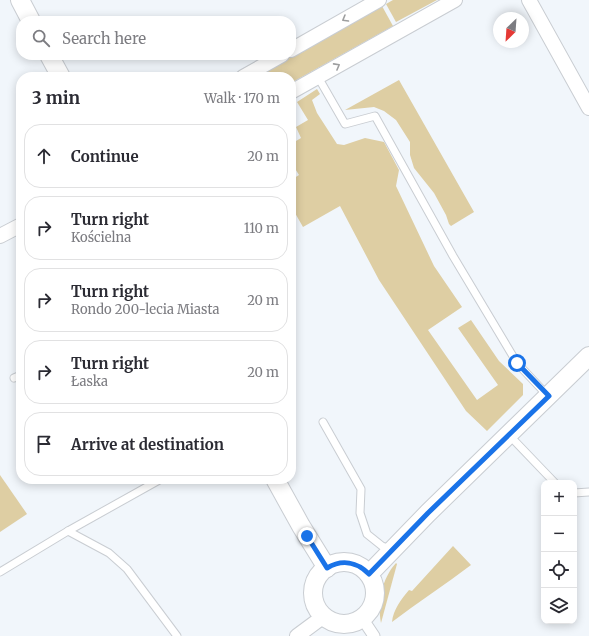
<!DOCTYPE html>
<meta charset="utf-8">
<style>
:root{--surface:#fff;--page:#f2f2f3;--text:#2b2b33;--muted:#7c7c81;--line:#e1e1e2}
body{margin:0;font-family:Merriweather,serif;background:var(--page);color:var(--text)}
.controls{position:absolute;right:12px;bottom:12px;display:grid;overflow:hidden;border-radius:8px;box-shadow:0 2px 10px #0003}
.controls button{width:36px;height:36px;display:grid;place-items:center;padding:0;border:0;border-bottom:1px solid var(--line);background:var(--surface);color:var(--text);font:20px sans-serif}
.compass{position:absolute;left:493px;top:12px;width:36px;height:36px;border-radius:50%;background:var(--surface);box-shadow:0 2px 10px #0003;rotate:205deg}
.stop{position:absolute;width:12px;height:12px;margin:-9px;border:3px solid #1a73e8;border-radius:50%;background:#fff}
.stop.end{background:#1a73e8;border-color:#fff;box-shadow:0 1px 4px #0008}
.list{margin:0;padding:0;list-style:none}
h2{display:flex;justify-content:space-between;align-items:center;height:52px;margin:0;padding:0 16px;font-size:17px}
h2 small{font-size:13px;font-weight:400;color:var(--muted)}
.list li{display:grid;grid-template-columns:26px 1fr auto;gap:12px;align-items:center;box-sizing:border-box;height:64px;margin:0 8px 8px;padding:0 8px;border:1px solid var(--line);border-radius:16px}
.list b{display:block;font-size:15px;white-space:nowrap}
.list p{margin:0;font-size:13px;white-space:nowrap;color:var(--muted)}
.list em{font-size:13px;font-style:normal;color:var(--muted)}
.icon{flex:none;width:22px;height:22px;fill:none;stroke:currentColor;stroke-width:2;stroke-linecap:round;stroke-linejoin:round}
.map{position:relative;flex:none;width:589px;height:636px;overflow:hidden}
.search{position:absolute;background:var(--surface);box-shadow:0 2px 10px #0003;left:16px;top:16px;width:280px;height:44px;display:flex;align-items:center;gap:10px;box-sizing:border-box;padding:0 14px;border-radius:16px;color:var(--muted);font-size:15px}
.panel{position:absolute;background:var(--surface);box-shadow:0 2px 10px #0003;left:16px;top:72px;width:280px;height:412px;border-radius:16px}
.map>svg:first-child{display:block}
</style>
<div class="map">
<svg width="589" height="636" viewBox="0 0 589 636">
<rect width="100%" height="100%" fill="#f1f6fb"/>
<!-- green -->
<g fill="#decea3">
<path d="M393,0H437L396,22L386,4Z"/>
<path d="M382,6L393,26L291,83V77H256Z"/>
<path d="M399,80L474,212L451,226L449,224L446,215L434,193L414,168L410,155V142L396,120L384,111L374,107L345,110Z"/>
<path d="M317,89L320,94L312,100L317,113L337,144L344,145L365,138L384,142L399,170L396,186L434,266L462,307L428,330L477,400L498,385L458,328L471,320L499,361L523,384V395L487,431L466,411L379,280L340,206L303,227L291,206V180L299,175L291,162V144L301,138L296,127L308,120L297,102Z"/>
<path d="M0,475L27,514L0,532Z"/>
<path d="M453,546L471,565C445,585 418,602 392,622C393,610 402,598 409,590L412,591Z"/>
<path d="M396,563L397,564L381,623C377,603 382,578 396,563Z"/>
</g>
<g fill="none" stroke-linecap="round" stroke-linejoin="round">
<defs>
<g id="service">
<path d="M318,77L345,124L375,116L453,256L517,363L548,396"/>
<path d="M14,378L21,375"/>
<path d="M323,422L361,489L360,513L367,534L382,546L390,549"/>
<path d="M509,435L555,483"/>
<path d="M574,493L589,492"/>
<path d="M68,531L109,553L127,569L177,636"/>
<path d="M0,572L68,531L161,479"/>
</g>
<path id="pedestrian" d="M362,618L374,636"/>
<g id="minor">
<path d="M529,0L589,108"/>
<path d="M291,50L379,0"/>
<path d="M243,77L282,55"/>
<path d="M291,92L455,0"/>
<path d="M0,236L21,225"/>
<path d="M297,636L324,616"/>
</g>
<g id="tertiary">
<path d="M20,0L31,21"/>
<path d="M49,55L61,77"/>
<path d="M275,479L301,526L327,568"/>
<circle cx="344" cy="593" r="31"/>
<path d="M369,574L428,513L589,356"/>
</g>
</defs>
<!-- service casing -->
<use href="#service" stroke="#c9cdd2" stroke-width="9"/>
<!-- pedestrian casing -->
<use href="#pedestrian" stroke="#c9cdd2" stroke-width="13"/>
<!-- minor casing -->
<use href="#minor" stroke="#c9cdd2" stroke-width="16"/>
<!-- tertiary casing -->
<use href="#tertiary" stroke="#c9cdd2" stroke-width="20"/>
<!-- service -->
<use href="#service" stroke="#fff" stroke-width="7"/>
<!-- pedestrian -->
<use href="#pedestrian" stroke="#fff" stroke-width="11"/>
<!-- minor -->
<use href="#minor" stroke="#fff" stroke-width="14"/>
<!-- tertiary -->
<use href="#tertiary" stroke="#fff" stroke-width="18"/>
</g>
<!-- one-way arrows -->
<defs><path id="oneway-chevron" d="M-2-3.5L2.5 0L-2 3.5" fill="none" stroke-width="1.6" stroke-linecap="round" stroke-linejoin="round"/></defs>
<g stroke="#9d9e9f">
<use href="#oneway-chevron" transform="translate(345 19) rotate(150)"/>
<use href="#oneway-chevron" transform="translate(337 66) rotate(-29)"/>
</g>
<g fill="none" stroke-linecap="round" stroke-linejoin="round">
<!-- route -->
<path stroke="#1a73e8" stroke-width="5" d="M307,536L327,568C342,559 357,562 369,574L428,513L549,396L517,363"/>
</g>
</svg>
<div class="controls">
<button>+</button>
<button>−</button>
<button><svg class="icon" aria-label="locate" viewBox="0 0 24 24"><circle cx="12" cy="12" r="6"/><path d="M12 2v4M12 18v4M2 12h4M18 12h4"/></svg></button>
<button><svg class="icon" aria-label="layers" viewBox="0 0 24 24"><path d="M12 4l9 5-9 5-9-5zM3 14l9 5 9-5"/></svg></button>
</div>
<svg class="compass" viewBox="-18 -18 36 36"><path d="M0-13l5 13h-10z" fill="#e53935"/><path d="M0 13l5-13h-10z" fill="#7c7c81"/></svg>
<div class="stop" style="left:517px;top:363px"></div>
<div class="stop end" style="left:307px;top:536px"></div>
<div class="search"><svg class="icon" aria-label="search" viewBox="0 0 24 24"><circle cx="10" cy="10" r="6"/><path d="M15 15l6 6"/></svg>Search here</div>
<section class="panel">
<h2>3 min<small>Walk · 170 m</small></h2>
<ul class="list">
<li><svg class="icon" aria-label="ahead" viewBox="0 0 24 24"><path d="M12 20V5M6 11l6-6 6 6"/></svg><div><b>Continue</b></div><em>20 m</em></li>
<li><svg class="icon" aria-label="right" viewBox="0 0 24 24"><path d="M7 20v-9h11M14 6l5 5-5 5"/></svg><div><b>Turn right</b><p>Kościelna</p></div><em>110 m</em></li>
<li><svg class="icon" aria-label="right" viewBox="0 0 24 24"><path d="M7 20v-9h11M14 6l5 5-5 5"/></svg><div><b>Turn right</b><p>Rondo 200-lecia Miasta</p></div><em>20 m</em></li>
<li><svg class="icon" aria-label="right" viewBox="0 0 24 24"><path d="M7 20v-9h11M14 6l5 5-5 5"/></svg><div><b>Turn right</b><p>Łaska</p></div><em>20 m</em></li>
<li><svg class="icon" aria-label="arrive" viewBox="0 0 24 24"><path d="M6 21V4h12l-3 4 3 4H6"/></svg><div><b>Arrive at destination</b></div></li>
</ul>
</section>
</div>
